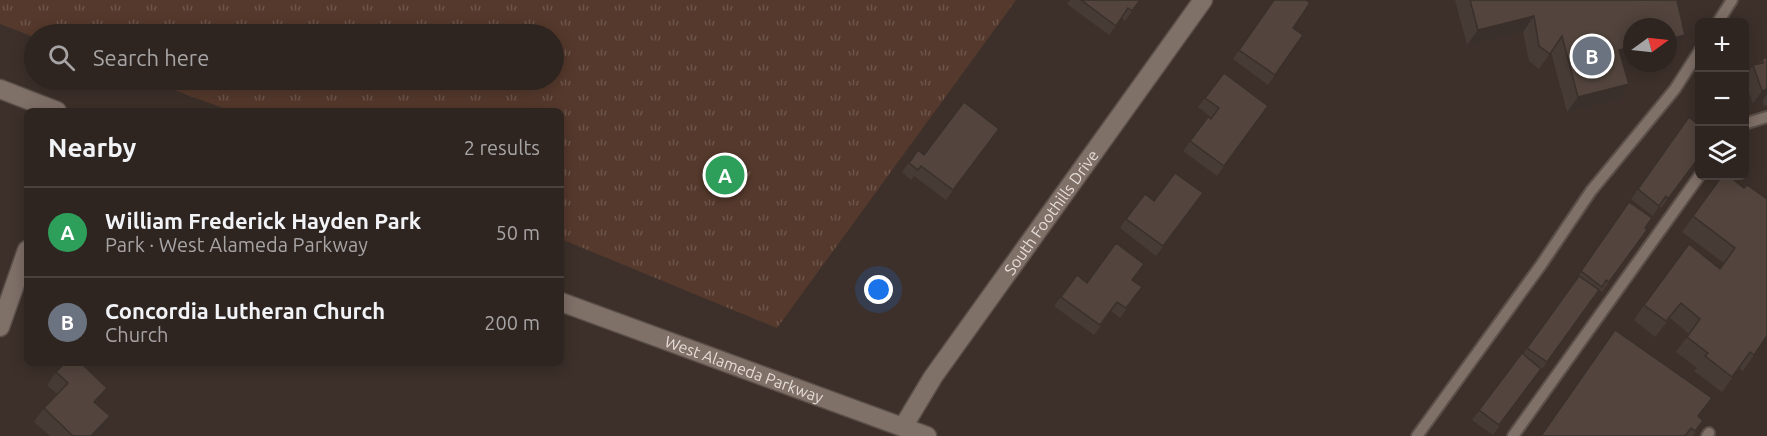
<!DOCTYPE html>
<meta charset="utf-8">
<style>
:root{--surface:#2e2420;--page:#3a302d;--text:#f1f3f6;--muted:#a7a4a5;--line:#49413e;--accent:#21c9fd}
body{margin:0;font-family:Ubuntu,sans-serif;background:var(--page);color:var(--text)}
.controls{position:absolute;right:18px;top:18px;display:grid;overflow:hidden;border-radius:9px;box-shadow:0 3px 15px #0003}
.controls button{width:54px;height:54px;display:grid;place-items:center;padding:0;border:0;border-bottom:2px solid var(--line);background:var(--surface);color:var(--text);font:30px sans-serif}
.compass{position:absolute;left:1623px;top:18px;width:54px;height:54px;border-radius:50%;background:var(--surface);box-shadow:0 3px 15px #0003;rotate:75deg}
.you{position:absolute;left:879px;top:290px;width:21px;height:21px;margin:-15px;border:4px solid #fff;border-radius:50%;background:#1a73e8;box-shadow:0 0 0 9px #1a73e833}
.badge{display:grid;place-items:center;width:39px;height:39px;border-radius:50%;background:var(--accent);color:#fff;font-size:20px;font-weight:700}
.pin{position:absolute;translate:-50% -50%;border:3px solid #fff;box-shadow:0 2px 6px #0006}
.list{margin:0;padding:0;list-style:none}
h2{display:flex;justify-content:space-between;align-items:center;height:78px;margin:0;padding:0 24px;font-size:26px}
h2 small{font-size:20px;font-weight:400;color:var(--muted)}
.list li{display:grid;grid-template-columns:39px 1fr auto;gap:18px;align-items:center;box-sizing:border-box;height:90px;padding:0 24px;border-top:2px solid var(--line)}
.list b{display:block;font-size:22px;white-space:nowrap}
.list p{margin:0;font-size:20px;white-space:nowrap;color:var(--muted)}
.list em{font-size:20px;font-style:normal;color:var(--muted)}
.icon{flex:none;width:33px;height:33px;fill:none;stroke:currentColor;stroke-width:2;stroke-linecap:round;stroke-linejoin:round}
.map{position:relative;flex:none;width:1767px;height:436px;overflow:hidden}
.search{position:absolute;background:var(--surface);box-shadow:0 3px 15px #0003;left:24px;top:24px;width:540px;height:66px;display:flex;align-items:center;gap:15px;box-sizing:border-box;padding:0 21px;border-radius:33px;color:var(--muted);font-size:22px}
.panel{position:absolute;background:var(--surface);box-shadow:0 3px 15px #0003;left:24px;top:108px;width:540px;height:258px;border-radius:9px}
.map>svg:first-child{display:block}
</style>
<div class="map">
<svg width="1767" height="436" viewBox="0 0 1767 436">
<defs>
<pattern id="park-tufts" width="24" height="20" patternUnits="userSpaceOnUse" patternTransform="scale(1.5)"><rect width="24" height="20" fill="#55392c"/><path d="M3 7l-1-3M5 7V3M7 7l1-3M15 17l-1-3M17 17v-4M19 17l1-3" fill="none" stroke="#6d554a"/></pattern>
</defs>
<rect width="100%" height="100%" fill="#3d302a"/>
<!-- park -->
<path fill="url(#park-tufts)" d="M0,0H1016L777,328L561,239V111H231L147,80H554V34H34V37L0,24Z"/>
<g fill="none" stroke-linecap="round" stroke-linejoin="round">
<defs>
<g id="service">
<path d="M1718,22L1732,0"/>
<path d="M1744,124L1767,117"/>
<path d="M1417,436L1541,265L1591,191L1675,89L1700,50"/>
<path d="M1513,436L1700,175"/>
<path d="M1707,436L1709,433"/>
</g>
<g id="minor">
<path d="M0,327L27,250"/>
<path id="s1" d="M903,427L933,377L1203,0"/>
</g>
<g id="secondary">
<path d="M0,89L57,111"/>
<path id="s2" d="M561,302L927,436"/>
</g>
</defs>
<!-- service casing -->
<use href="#service" stroke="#5a4f49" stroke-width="14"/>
<!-- minor casing -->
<use href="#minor" stroke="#5a4f49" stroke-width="21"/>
<!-- secondary casing -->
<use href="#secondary" stroke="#5a4f49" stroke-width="21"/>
<!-- service -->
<use href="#service" stroke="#7f7068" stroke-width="10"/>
<!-- minor -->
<use href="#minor" stroke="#7f7068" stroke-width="18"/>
<!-- secondary -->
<use href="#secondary" stroke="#7f7068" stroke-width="18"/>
</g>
<!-- wall -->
<g fill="#473b35">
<path d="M1070,0H1140L1125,21L1122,18L1109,35L1067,4Z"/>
<path d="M1274,0L1293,28L1303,35L1268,85L1233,59Z"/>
<path d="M1455,0H1677L1675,50L1632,27V60L1622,62L1618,100L1567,112L1551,52L1539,69L1529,61L1523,32L1467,45Z"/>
<path d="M1767,57V105L1764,106L1763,100L1753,104L1744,78L1753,65L1758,64L1762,59Z"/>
<path d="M1224,73L1268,106L1217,176L1183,151L1208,117L1211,119L1212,118L1198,107Z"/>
<path d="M1689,117L1700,156L1661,208L1659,206L1653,216L1631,199Z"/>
<path d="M999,129L946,200L914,176L911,180L902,172L918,150L924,155Z"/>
<path d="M1722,176L1767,336L1743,371L1739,368L1722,392L1694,371L1697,368L1676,352L1689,334L1670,318L1655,337L1634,320L1644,305L1720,269L1724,263L1682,232Z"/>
<path d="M1154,201L1196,203L1156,256L1120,228L1126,219Z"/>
<path d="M1629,202L1647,230L1602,292L1600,290L1595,297L1594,296L1540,372L1539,371L1493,435L1472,420L1523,354L1575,281Z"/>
<path d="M1077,275L1087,283L1132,281L1135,297L1120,318L1111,311L1094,335L1054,306Z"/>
<path d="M56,372L98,401L96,404L101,429L94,436H50L34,422L44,408L57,394L47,385Z"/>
<path d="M1698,417L1703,421L1693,436H1541Z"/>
</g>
<!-- shaded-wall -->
<g fill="#3a302b">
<path d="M1534,16L1523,32L1467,45L1478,30Z"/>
<path d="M1685,35L1675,50L1668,52V39Z"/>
<path d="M1632,47V60L1608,65L1619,50Z"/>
<path d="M1629,84L1618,100L1567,112L1578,97Z"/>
<path d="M1767,89V94L1763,100L1753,104L1762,91Z"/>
<path d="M107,388L98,401L85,415L94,402Z"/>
<path d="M110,416L101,429L94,436H91Z"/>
</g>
<!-- building -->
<g fill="#53453e" stroke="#3a302b" stroke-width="1.5">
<path d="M1081,0H1140L1132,11L1128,8L1116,26Z"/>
<path d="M1274,0H1306L1310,3L1293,28L1303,35L1275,75L1239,50Z"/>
<path d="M1470,0H1677L1685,35L1668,39V27H1632V47L1619,50L1629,84L1578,97L1562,36L1550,54L1539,46L1534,16L1478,30Z"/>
<path d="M1767,57V89L1762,91L1753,65L1763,63L1762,59Z"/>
<path d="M1224,73L1268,106L1224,166L1190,141L1208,117L1211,119L1219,108L1205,98Z"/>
<path d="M964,102L999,129L953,190L921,166L918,170L909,163L918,150L924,155Z"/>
<path d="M1689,117L1700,126V156L1668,199L1666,196L1659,206L1638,189Z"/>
<path d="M1175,173L1203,193L1163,246L1126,219L1145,194L1154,201Z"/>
<path d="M1722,176H1729L1744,188L1747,185L1767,199V336L1754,355L1750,352L1732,377L1705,356L1708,353L1687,337L1700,319L1681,303L1666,321L1644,305L1689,244L1720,269L1735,248L1693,216Z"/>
<path d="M1629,202L1652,218L1645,228L1647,230L1609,282L1606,280L1602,287L1581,271Z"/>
<path d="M1116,243L1144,264L1132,280L1142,287L1126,308L1117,302L1100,325L1061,297L1077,275L1087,283Z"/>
<path d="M1579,276L1599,290L1547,362L1527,348Z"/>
<path d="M1615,330L1712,398L1698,416L1703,421L1695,431L1691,428L1685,436H1541Z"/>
<path d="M1522,353L1541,369L1499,425L1479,410Z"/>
<path d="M65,363H81L107,388L94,402L110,416L91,436H73L44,408L68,383L56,372Z"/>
</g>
<g text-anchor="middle" stroke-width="6" stroke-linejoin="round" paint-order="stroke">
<!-- street labels -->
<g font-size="16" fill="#e6ddd8" stroke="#332620">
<text dy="6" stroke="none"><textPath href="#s1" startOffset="261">South Foothills Drive</textPath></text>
<text dy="6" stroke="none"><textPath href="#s2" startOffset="195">West Alameda Parkway</textPath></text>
</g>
</g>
</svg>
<div class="controls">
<button>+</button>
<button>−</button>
<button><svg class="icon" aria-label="layers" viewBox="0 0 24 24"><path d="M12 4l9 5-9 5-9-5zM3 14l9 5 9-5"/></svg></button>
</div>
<svg class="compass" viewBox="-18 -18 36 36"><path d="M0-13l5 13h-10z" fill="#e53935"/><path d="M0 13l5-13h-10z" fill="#a7a4a5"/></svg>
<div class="you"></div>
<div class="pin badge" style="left:725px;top:175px;background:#2e9e5b">A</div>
<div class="pin badge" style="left:1592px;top:56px;background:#6b7280">B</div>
<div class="search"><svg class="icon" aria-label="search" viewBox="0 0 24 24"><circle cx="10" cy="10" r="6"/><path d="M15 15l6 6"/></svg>Search here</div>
<section class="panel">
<h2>Nearby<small>2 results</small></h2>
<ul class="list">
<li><span class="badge" style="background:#2e9e5b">A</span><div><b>William Frederick Hayden Park</b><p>Park · West Alameda Parkway</p></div><em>50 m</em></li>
<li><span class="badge" style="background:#6b7280">B</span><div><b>Concordia Lutheran Church</b><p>Church</p></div><em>200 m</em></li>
</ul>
</section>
</div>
